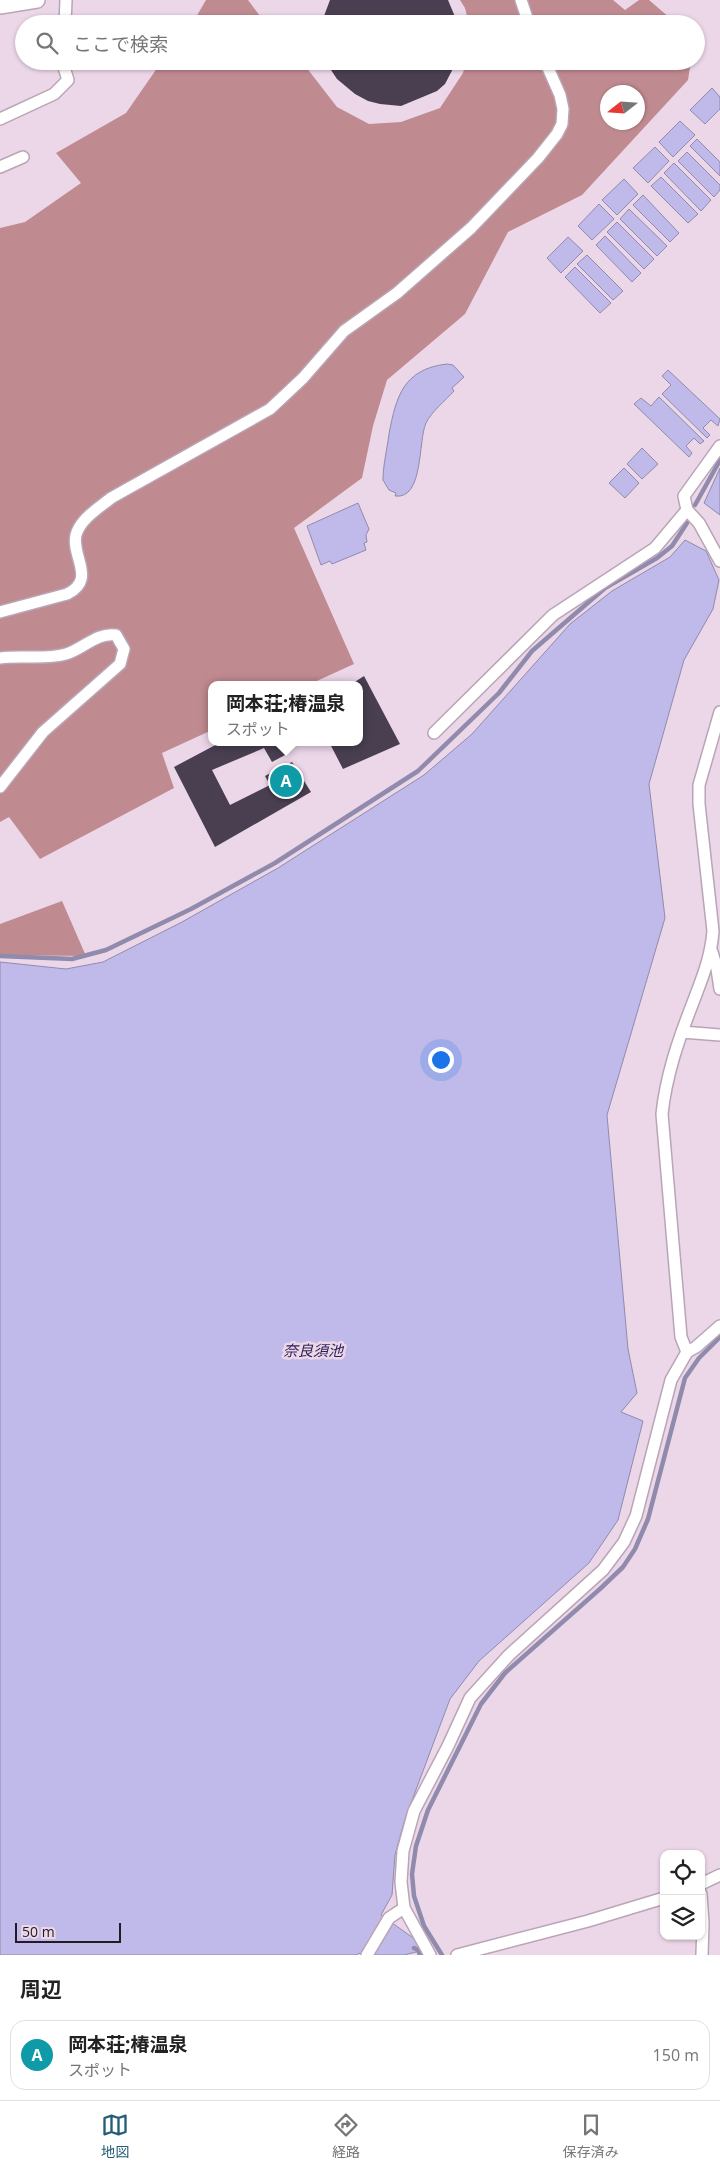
<!DOCTYPE html>
<html lang="ja">
<meta charset="utf-8">
<style>
:root{--surface:#fff;--page:#f2f2f2;--text:#222;--muted:#767676;--line:#e0e0e0;--accent:#235d76}
body{margin:0;font-family:"Open Sans","Noto Sans JP",sans-serif;background:var(--page);color:var(--text)}
.controls{position:absolute;right:15px;bottom:15px;display:grid;overflow:hidden;border-radius:10px;box-shadow:0 1px 4px #0004}
.controls button{width:45px;height:45px;display:grid;place-items:center;padding:0;border:0;border-bottom:1px solid var(--line);background:var(--surface);color:var(--text);font:25px sans-serif}
.compass{position:absolute;left:600px;top:85px;width:45px;height:45px;border-radius:50%;background:var(--surface);box-shadow:0 1px 4px #0004;rotate:253deg}
.scale{position:absolute;left:15px;bottom:12px;width:106px;box-sizing:border-box;padding-left:5px;border:2px solid #221b21;border-top:0;font-size:14px;line-height:18px;white-space:nowrap;color:#221b21;-webkit-text-stroke:4px #ecd7e9;paint-order:stroke}
.you{position:absolute;left:440px;top:1059px;width:18px;height:18px;margin:-12px;border:4px solid #fff;border-radius:50%;background:#1a73e8;box-shadow:0 0 0 8px #1a73e833}
.badge{display:grid;place-items:center;width:32px;height:32px;border-radius:50%;background:var(--accent);color:#fff;font-size:16px;font-weight:700}
.pin{position:absolute;translate:-50% -50%;border:2px solid #fff;box-shadow:0 1px 5px #0006}
.popup{position:absolute;left:208px;top:681px;width:155px;height:65px;box-sizing:border-box;display:grid;place-content:center;border-radius:10px;background:var(--surface);filter:drop-shadow(0 1px 4px #0005);font-size:16px;white-space:nowrap;color:var(--muted)}
.popup b{font-size:19px;color:var(--text)}
.popup::after{content:'';position:absolute;left:50%;top:100%;margin-left:-10px;border:10px solid transparent;border-top-color:var(--surface)}
.list{margin:0;padding:0;list-style:none}
h2{display:flex;justify-content:space-between;align-items:center;height:65px;margin:0;padding:0 20px;font-size:21px}
h2 small{font-size:16px;font-weight:400;color:var(--muted)}
.list li{display:grid;grid-template-columns:32px 1fr auto;gap:15px;align-items:center;box-sizing:border-box;height:70px;margin:0 10px 10px;padding:0 10px;border:1px solid var(--line);border-radius:15px}
.list b{display:block;font-size:19px;white-space:nowrap}
.list p{margin:0;font-size:16px;white-space:nowrap;color:var(--muted)}
.list em{font-size:16px;font-style:normal;color:var(--muted)}
.icon{flex:none;width:28px;height:28px;fill:none;stroke:currentColor;stroke-width:2;stroke-linecap:round;stroke-linejoin:round}
.map{position:relative;flex:none;width:720px;height:1955px;overflow:hidden}
.search{position:absolute;background:var(--surface);box-shadow:0 1px 4px #0004;left:15px;right:15px;top:15px;height:55px;display:flex;align-items:center;gap:12px;box-sizing:border-box;padding:0 18px;border-radius:28px;color:var(--muted);font-size:19px}
.sheet{height:145px;background:var(--surface)}
nav{display:flex;justify-content:space-around;align-items:center;box-sizing:border-box;height:70px;border-top:1px solid var(--line);background:var(--surface);font-size:14px;color:var(--muted)}
nav a{display:grid;justify-items:center;gap:2px}
nav .on{color:var(--accent)}
.map>svg:first-child{display:block}
</style>
<div class="map">
<svg width="720" height="1955" viewBox="0 0 720 1955">
<rect width="100%" height="100%" fill="#ecd7e9"/>
<!-- forest -->
<g fill="#c08a91" fill-rule="evenodd">
<path d="M206,0H248L266,24H192Z"/>
<path d="M460,0H613L625,10L639,0H649L677,24H469L465,8Z"/>
<path d="M162,61H278L281,68L306,67L337,107L369,124L401,122L440,108L463,73L466,61H691L688,80L582,195L508,232L465,314L387,380L373,426L362,478L294,528L354,664L308,685H212V730L162,753L174,788L40,859L9,817L0,822V228L25,222L81,183L56,153L126,113ZM608,92H638V122H608Z"/>
<path d="M62,901L86,956L0,955V924Z"/>
</g>
<!-- water -->
<g fill="#bfbae9" stroke="#908aad">
<path d="M712,88L720,97V109L705,124L690,110Z"/>
<path d="M680,121L695,135L673,157L659,142Z"/>
<path d="M697,139L720,162V176L690,146Z"/>
<path d="M655,147L669,161L648,183L633,168Z"/>
<path d="M687,152L720,185V190L714,197L678,161Z"/>
<path d="M674,163L711,200L701,211L664,173Z"/>
<path d="M661,177L698,214L688,223L651,186Z"/>
<path d="M624,179L638,194L617,215L602,200Z"/>
<path d="M643,195L679,233L670,242L633,205Z"/>
<path d="M599,204L614,219L592,240L578,226Z"/>
<path d="M629,209L667,246L657,256L620,219Z"/>
<path d="M617,222L654,259L644,269L607,232Z"/>
<path d="M605,236L641,273L632,282L596,245Z"/>
<path d="M568,237L583,251L561,273L547,258Z"/>
<path d="M587,255L623,291L613,300L577,264Z"/>
<path d="M575,267L611,303L600,313L565,277Z"/>
<path d="M447,364L453,365L464,377L452,388L454,391C445,401 432,411 426,423C418,440 424,500 395,496L396,493L389,490L383,480C383,465 387,450 389,434C396,397 403,369 447,364Z"/>
<path d="M668,370L720,419L718,426L711,420L703,428L710,435L707,438L662,394L671,385L662,376Z"/>
<path d="M659,397L704,441L700,444L694,438L686,446L692,453L689,457L634,404L641,398L651,406Z"/>
<path d="M642,448L658,464L642,479L627,464Z"/>
<path d="M624,468L639,483L625,498L609,483Z"/>
<path d="M720,468V515L704,503Z"/>
<path d="M358,503L369,529L366,535L367,542L364,543L366,550L332,564L330,561L321,565L307,526Z"/>
<path d="M685,540L706,551L719,580L713,609L684,660L649,784L665,918L607,1115L628,1349L637,1393L621,1412L643,1421L618,1520L589,1563L479,1661L450,1699L405,1819L395,1855L392,1895L381,1915L416,1940L420,1951L404,1955H363L359,1953L357,1955H0V962L66,969L103,962L182,922L278,868L424,775L472,734L570,624L612,591L670,557Z"/>
</g>
<g fill="none" stroke-linecap="round" stroke-linejoin="round">
<!-- stream -->
<g stroke="#908aad" stroke-width="4.5">
<path d="M695,505L720,460"/>
<path d="M0,956L72,959L106,950L191,909L275,863L418,771L499,693L532,651L605,588L657,558L672,546L687,523"/>
<path d="M414,1948L418,1950L420,1955"/>
<path d="M442,1955L424,1926L414,1896L412,1874L416,1846L428,1810L481,1704L505,1673L601,1588L623,1567L635,1549L648,1519L685,1378L699,1358L720,1337"/>
</g>
</g>
<!-- building -->
<g fill="#493f51">
<path d="M330,0H448L458,24H321Z"/>
<path d="M325,61H457L445,84L437,91L401,106L380,104L368,101L355,94L337,79Z"/>
<path d="M364,676L400,744L343,769L329,742H360V685H350Z"/>
<path d="M221,742H281L287,754L272,762L264,748L212,770L230,805L270,785L265,776L292,762L311,792L215,847L174,767Z"/>
</g>
<g fill="none" stroke-linecap="round" stroke-linejoin="round">
<defs>
<g id="street">
<path d="M521,0L529,24"/>
<path d="M65,24L66,0"/>
<path d="M0,119L54,94L68,80L62,61"/>
<path d="M0,167L23,157"/>
<path d="M720,446L684,496L687,510L699,523L720,561"/>
<path d="M0,612L67,594C97,579 71,557 76,535C80,519 99,508 111,498L270,409L303,378L344,331L397,293L471,228L538,158L557,134L562,124L563,109L560,95L545,61"/>
<path d="M0,658C21,655 45,660 66,654C83,649 97,632 116,635L124,649L120,664L43,732L0,787"/>
<path d="M434,733L553,615L655,548L687,510"/>
<path d="M712,952L717,969L720,989"/>
<path d="M682,1032L720,1035"/>
<path d="M687,1352L696,1347L720,1326"/>
<path d="M701,1884L720,1875"/>
<path d="M701,1894L703,1923L702,1955"/>
<path d="M367,1955L389,1918L404,1908"/>
<path d="M430,1955L404,1908L401,1882L403,1851L414,1811L448,1746L470,1698L509,1655L603,1570L624,1542L636,1516L671,1380L687,1352L681,1337L662,1114C666,1076 678,1041 692,1005C701,981 711,958 713,931L699,804V785L720,712"/>
<path d="M457,1955L588,1921L664,1898"/>
</g>
<path id="secondary" d="M0,6L37,0"/>
</defs>
<!-- street casing -->
<use href="#street" stroke="#b9a5b6" stroke-width="14"/>
<!-- secondary casing -->
<use href="#secondary" stroke="#b9a5b6" stroke-width="18"/>
<!-- street -->
<use href="#street" stroke="#fff" stroke-width="11"/>
<!-- secondary -->
<use href="#secondary" stroke="#fff" stroke-width="15"/>
</g>
<g text-anchor="middle" stroke-width="5" stroke-linejoin="round" paint-order="stroke">
<!-- water labels -->
<g font-size="15" font-style="italic" fill="#2c1f57" stroke="#ecd7e9">
<text x="313" y="1356">奈良須池</text>
</g>
</g>
</svg>
<div class="controls">
<button><svg class="icon" aria-label="locate" viewBox="0 0 24 24"><circle cx="12" cy="12" r="6"/><path d="M12 2v4M12 18v4M2 12h4M18 12h4"/></svg></button>
<button><svg class="icon" aria-label="layers" viewBox="0 0 24 24"><path d="M12 4l9 5-9 5-9-5zM3 14l9 5 9-5"/></svg></button>
</div>
<svg class="compass" viewBox="-18 -18 36 36"><path d="M0-13l5 13h-10z" fill="#e53935"/><path d="M0 13l5-13h-10z" fill="#767676"/></svg>
<div class="scale">50 m</div>
<div class="you"></div>
<div class="pin badge" style="left:286px;top:781px;background:#0f9aa8">A</div>
<div class="popup"><b>岡本荘;椿温泉</b>スポット</div>
<div class="search"><svg class="icon" aria-label="search" viewBox="0 0 24 24"><circle cx="10" cy="10" r="6"/><path d="M15 15l6 6"/></svg>ここで検索</div>
</div>
<section class="sheet">
<h2>周辺<small></small></h2>
<ul class="list">
<li><span class="badge" style="background:#0f9aa8">A</span><div><b>岡本荘;椿温泉</b><p>スポット</p></div><em>150 m</em></li>
</ul>
</section>
<nav>
<a class="on"><svg class="icon" aria-label="map" viewBox="0 0 24 24"><path d="M3 6l6-2 6 2 6-2v14l-6 2-6-2-6 2zM9 4v14M15 6v14"/></svg>地図</a>
<a><svg class="icon" aria-label="directions" viewBox="0 0 24 24"><path d="M12 3l9 9-9 9-9-9zM9 14v-3h6M13 9l2 2-2 2"/></svg>経路</a>
<a><svg class="icon" aria-label="saved" viewBox="0 0 24 24"><path d="M7 4h10v16l-5-4-5 4z"/></svg>保存済み</a>
</nav>
